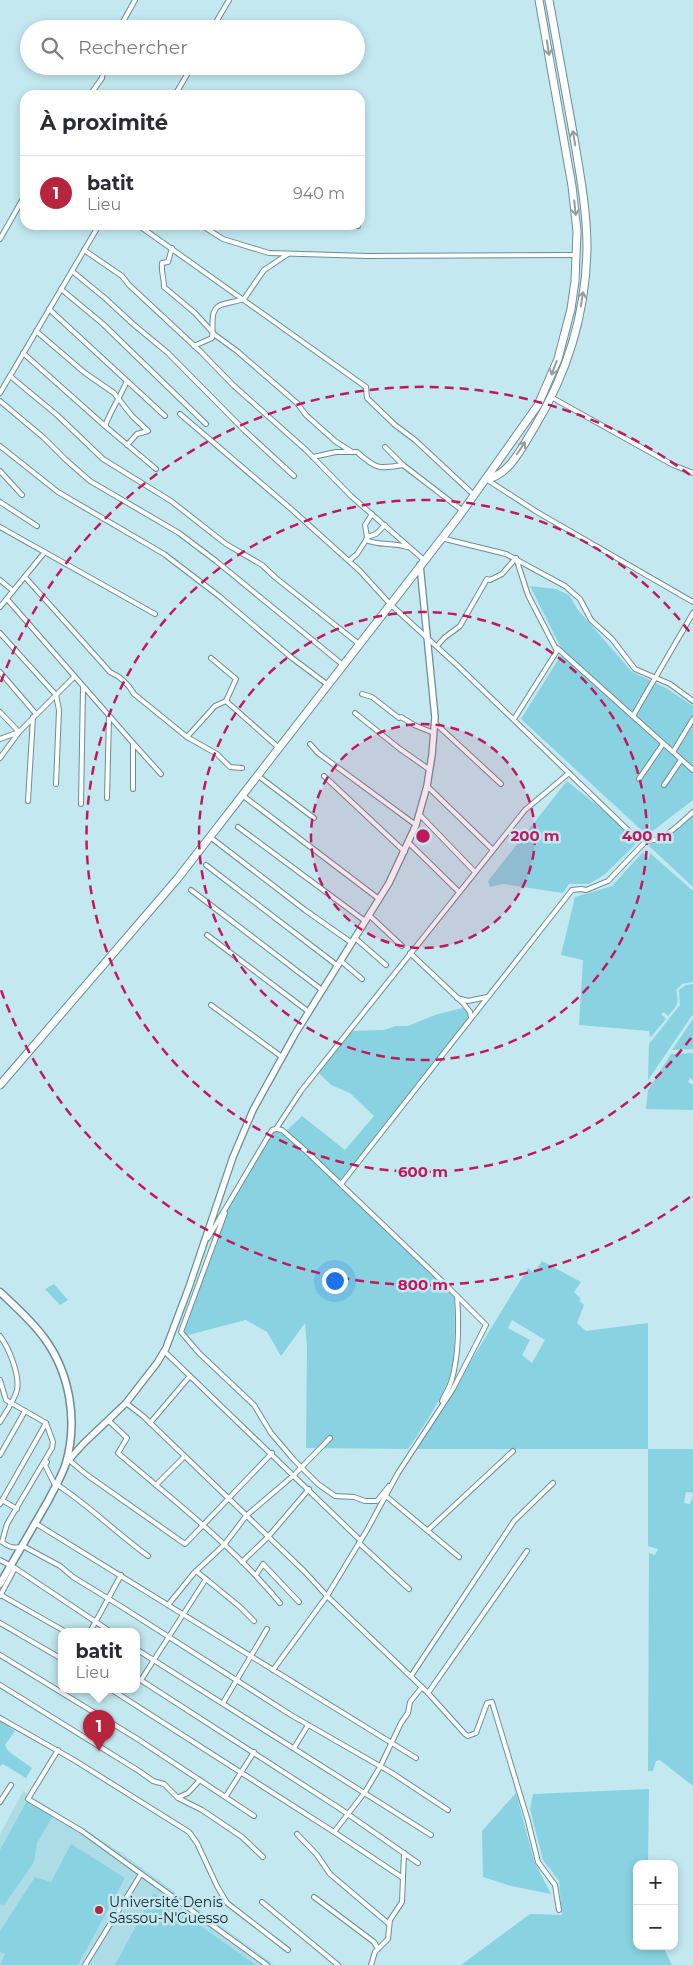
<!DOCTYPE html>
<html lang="fr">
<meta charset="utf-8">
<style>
:root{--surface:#fff;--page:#f2f2f3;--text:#2b2b33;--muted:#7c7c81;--line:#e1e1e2;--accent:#b7253c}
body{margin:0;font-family:Montserrat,sans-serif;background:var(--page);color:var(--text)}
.controls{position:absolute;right:15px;bottom:15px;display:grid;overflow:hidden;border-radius:10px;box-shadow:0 2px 8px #0003}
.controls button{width:45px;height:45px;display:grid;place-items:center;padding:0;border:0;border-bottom:1px solid var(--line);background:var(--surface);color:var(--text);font:25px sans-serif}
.you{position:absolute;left:334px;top:1280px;width:18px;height:18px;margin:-12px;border:4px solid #fff;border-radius:50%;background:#1a73e8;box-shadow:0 0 0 8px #1a73e833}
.badge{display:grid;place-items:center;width:32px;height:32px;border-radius:50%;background:var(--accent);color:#fff;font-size:16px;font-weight:700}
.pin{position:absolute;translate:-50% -41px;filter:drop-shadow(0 1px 2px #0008)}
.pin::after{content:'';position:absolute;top:26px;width:18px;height:15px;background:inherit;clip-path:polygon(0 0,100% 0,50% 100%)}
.popup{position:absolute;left:58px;top:1628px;width:82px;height:65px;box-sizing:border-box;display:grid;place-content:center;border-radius:10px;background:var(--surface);filter:drop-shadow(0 1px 4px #0005);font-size:16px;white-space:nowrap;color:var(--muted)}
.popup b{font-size:19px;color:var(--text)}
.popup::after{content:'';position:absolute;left:50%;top:100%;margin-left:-10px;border:10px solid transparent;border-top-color:var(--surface)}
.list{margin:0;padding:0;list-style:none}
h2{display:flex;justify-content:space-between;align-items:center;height:65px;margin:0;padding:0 20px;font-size:21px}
h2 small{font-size:16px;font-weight:400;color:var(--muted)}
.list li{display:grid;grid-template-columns:32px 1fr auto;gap:15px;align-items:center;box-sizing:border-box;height:75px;padding:0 20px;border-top:1px solid var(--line)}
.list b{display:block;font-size:19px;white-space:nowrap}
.list p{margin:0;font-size:16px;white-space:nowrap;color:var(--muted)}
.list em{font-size:16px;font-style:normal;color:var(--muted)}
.icon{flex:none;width:28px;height:28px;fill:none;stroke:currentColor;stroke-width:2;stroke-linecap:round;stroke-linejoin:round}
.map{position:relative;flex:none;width:693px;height:1965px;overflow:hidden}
.search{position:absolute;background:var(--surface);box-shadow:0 2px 8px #0003;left:20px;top:20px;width:345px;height:55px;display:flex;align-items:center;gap:12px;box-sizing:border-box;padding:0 18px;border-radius:28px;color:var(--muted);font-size:19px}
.panel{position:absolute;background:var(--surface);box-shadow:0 2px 8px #0003;left:20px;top:90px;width:345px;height:140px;border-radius:15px}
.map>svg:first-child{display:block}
</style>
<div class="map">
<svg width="693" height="1965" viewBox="0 0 693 1965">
<rect width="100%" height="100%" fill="#c3e8f0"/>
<!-- built -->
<path fill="#aedce6" d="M23,1791L123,1854L275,1965H0V1834Z"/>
<!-- green -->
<g fill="#89d2e1" fill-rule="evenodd">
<path d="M530,586L556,589L569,595L578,610L632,672L666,688L693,706V800L650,833V805L649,837L521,719L563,652Z"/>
<path d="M567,781L640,840L604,875L589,884H569L563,893L503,884L490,887L488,881Z"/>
<path d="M693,815V887L648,845L656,843Z"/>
<path d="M643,852L649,859L650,853L693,891V982L682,984L676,990C679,1004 678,1005 668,1016L664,1012L661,1014L666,1019L650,1038L649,1031L579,1025L583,960L561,955L575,897L612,886Z"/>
<path d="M693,984V1014L648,1080L649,1044L680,1005L679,990L686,985Z"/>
<path d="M466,1007L471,1017L341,1184L310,1157L454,1297C455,1319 456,1357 449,1378C439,1404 423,1427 408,1449L306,1448L307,1348L305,1323L281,1356L267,1332L246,1320L184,1336L181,1332L227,1206L272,1130L285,1132L302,1116L345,1150L374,1116L350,1093L331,1085L317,1071L349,1031L384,1030L396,1026H408L435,1015Z"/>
<path d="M693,1019V1049L672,1050Z"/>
<path d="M693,1053V1080L690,1078L688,1082L693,1085V1110L646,1109L648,1090L671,1054Z"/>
<path d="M542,1261L581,1282L574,1292L581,1299L579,1301L584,1305L577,1323L586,1331L648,1323V1449H693V1493L686,1492L684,1503L690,1504L693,1495V1786L660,1760L656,1761L653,1771H648L649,1553L655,1555L658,1549L648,1546V1449H417L528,1268L534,1273ZM512,1320L545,1340L532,1363L522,1355L530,1340L508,1328Z"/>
<path d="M54,1284L68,1300L60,1305L45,1289Z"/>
<path d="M0,1721L15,1731L5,1745L8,1751L32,1768L26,1778L3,1764L0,1766Z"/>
<path d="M649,1789L648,1864H637V1946H663L672,1965H461L530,1914L562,1915L559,1881L543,1860L530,1809L533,1794Z"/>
<path d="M516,1793L534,1861L551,1894L511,1886L483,1877L482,1831Z"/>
<path d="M28,1799L54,1814L37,1843L34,1862L4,1905L0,1904V1850Z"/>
<path d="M71,1844L125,1878L78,1965H0L5,1954L0,1952V1931L35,1877L51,1882Z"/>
<path d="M154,1893L256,1965H115Z"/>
</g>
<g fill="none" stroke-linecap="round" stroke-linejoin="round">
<defs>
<g id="street">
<path d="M119,29L135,0"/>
<path d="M212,29L229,0"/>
<path d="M90,95L102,78L104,66"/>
<path d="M175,95L192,66"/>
<path d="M138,225L366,387L367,398L395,425L415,440L474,495"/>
<path d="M201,225L223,239L269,253L368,256L577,255"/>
<path d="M341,226H358"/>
<path d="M0,239L25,195"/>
<path d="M172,248L168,262L162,263C161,271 164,279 164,287L195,313L215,335L237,351L297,403L306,415L335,441L352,452"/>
<path d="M84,250L122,276L129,285L201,352L233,385L306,450L351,496L424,560"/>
<path d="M72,271L106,299L133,324L168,353L244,430L294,476"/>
<path d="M61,289L103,324L206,424"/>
<path d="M49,309L165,416"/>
<path d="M36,331L85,373L114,393L132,416L148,431L137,434L127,445"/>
<path d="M194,346L212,338C214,325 208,307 224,304C231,302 238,301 244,299L264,270L288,254"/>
<path d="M23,353L105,426L156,469"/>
<path d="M10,376L57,415L103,459L171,501L226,544L262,565L276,578L359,644"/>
<path d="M0,393L99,225"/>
<path d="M551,397L673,465L693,473"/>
<path d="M0,401L44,438L66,460L90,481L179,533L216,561L343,665"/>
<path d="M180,414L290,508L360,571L390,604L459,667L633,835C655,852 676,827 693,812"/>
<path d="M105,426C111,410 120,397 127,381"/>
<path d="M0,446L58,492L164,554L219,596L292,658L328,685"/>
<path d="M385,447L403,465L463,511"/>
<path d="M313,457L336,452H357C376,469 378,469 403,465"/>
<path d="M0,471L22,495"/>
<path d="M486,479L537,512L693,602"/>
<path d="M0,502L37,526"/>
<path d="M0,527L155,614"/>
<path d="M367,537L365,525L372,514"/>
<path d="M441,538L506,554L565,586L580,599L591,620L612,639L635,669L670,684L693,701"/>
<path d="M366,540L367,537L376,534L385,525"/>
<path d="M349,561L357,554L366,540C379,546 393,542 407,547"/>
<path d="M25,577L110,672C121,677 128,683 134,694L187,737L217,754L230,767L242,768"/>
<path d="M0,580L13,591"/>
<path d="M7,599L133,743V789"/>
<path d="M0,607L44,553"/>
<path d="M0,633L56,695L59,710L56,784"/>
<path d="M437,646L444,638L460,626L487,579L490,580L502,574L516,558"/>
<path d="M557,648L693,770"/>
<path d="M211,658L236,679L226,701L279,748"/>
<path d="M0,672L36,714"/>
<path d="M362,694L372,697L399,718L401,717L414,725L434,733"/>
<path d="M0,712L19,732L0,758"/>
<path d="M355,713L400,749L430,770"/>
<path d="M633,716L693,613"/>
<path d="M514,719L557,651L528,595L516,558"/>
<path d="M434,722L501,784"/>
<path d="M187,737L215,706L226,701"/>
<path d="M0,739L19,732L74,677"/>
<path d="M133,743L161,774"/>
<path d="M310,744L318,753L416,825"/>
<path d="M673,752L693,719"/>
<path d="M257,775L314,818"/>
<path d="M324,776L405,852"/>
<path d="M639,779L663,744"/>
<path d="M664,785L681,760"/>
<path d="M427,786L493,850"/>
<path d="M242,795L379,899"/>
<path d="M107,798L109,717"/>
<path d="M28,801L33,717"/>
<path d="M81,804L83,687"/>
<path d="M419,814L475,872"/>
<path d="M238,827L365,921"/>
<path d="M210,837L305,910L352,943"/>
<path d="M409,843L459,892"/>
<path d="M206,865L338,966"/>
<path d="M191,890L322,990"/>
<path d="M369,915L402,946"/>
<path d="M207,935L309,1012"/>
<path d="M355,938L386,965"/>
<path d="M410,953L463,1003L470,1012L471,1017"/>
<path d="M341,961L362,979"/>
<path d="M457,998L468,1001L487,997"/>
<path d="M211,1005L282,1057"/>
<path d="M341,1184L572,890L581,889L586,890L608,881L646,841"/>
<path d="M225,1213L181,1332L199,1353L254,1405L271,1433L294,1460L318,1484L335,1496L354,1497L365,1501H377L389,1486"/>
<path d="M208,1238L272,1130L276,1129L301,1091L525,810L569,773"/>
<path d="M0,1336C9,1348 20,1375 17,1390C14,1401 6,1412 0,1422"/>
<path d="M164,1351L360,1540"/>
<path d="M0,1380L6,1400L46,1423L0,1504"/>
<path d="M442,1401C445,1394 450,1387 452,1379C459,1353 459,1323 457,1296"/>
<path d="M126,1403L143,1416L304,1571L327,1596L428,1693L465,1734L468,1736L476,1733L487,1703L492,1702L528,1821L538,1862L555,1885L559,1910"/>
<path d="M109,1421L127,1438L118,1453C173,1500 233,1546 280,1603"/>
<path d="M46,1423L53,1442L52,1448L7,1524L2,1542C8,1547 16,1549 23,1546L60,1566L73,1577L122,1607L291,1715L392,1773L448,1810"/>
<path d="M150,1423L190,1376"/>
<path d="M0,1455L25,1411"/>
<path d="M69,1460L87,1475L185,1544L272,1453"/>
<path d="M47,1462L45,1465L55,1485"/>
<path d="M56,1484C89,1505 116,1533 148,1556"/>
<path d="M156,1485L184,1457"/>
<path d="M386,1496L459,1557"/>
<path d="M2,1500L17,1509"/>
<path d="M35,1523L416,1758"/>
<path d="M428,1530L513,1451"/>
<path d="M359,1543L409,1589"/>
<path d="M0,1560L15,1568L111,1632"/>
<path d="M242,1562L268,1537L309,1489"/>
<path d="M196,1571L239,1606L254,1621"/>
<path d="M256,1575L263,1564L299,1602"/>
<path d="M1,1595L66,1632"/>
<path d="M0,1596L15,1568"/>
<path d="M168,1605L194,1573L224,1545L246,1516L294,1475L330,1438"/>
<path d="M0,1623L62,1659"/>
<path d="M90,1632L121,1575"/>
<path d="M136,1649L431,1835"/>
<path d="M0,1655L136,1738L254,1816"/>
<path d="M273,1670L327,1596L367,1530L398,1473L453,1389L486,1325L444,1283L307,1152L282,1130L276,1129"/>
<path d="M411,1676L514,1521L553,1483"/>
<path d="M136,1677L339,1808L418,1863"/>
<path d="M141,1680L206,1579"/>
<path d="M0,1685L139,1771L153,1781L164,1784L178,1798L202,1810L242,1837L263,1857"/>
<path d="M112,1690L334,1832L403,1878"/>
<path d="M428,1693L527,1551"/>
<path d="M223,1703L267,1629"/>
<path d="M0,1718L74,1760L189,1832L197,1843L217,1886L227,1903L288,1950"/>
<path d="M294,1748L308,1725"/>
<path d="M58,1750L28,1799L82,1831L267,1965"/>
<path d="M226,1796L254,1752"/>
<path d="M179,1797L188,1793L200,1780"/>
<path d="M0,1802L11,1785"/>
<path d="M334,1832L365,1792L380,1767L401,1723L408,1713L410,1702L422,1687"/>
<path d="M297,1834L317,1855L330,1874L389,1924"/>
<path d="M314,1897L374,1942L378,1949"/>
<path d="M262,1902L338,1965"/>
<path d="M85,1965L141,1874"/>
<path d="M371,1965L375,1952L388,1939L390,1920L402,1902L404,1853"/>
</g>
<path id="secondary" d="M66,1463L83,1444L126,1403L157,1363L166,1348L189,1287L233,1157L253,1110L295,1034L389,883L416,825L427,786L432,755L435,717L420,565"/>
<path id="primary" d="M0,1292C16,1307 32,1321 45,1339C70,1374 78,1421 66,1463C62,1476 54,1489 48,1501C32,1529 16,1556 0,1584"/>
<g id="highway">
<path d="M486,479C509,476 523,446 534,428C567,374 586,312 587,248C587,211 580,174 574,138C566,92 557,46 549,0"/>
<path d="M0,1085L178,878L460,515L538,405L558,359L571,309L575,281L577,231L572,186L539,0"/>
</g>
</defs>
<!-- street casing -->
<use href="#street" stroke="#6b8e95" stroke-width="6"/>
<!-- secondary casing -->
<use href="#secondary" stroke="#6b8e95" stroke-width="8"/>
<!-- primary casing -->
<use href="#primary" stroke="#6b8e95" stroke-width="9"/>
<!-- highway casing -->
<use href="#highway" stroke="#6b8e95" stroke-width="9"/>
<!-- street -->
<use href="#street" stroke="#fff" stroke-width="4"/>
<!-- secondary -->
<use href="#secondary" stroke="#fff" stroke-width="5.5"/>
<!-- primary -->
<use href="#primary" stroke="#fff" stroke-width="6"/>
<!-- highway -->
<use href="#highway" stroke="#fff" stroke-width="7"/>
</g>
<!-- one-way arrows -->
<defs><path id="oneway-shaft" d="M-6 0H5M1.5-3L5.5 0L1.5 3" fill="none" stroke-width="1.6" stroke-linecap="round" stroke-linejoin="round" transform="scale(1.25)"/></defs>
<g stroke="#959c9d">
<use href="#oneway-shaft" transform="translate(548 48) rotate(81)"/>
<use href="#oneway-shaft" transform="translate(574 138) rotate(-100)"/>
<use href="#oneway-shaft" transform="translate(575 208) rotate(84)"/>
<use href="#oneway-shaft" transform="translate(582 299) rotate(-81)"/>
<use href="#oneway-shaft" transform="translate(554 368) rotate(111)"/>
<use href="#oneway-shaft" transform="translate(521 448) rotate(-56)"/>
</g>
<!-- distance rings -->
<circle cx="423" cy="836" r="112" fill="#c2185b" fill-opacity=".12"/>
<g fill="none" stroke="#c2185b" stroke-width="2.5" stroke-dasharray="9 6">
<circle cx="423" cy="836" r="112"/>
<circle cx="423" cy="836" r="224"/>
<path d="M691 1038A336 336 0 1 1 691 634"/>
<path d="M690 1197A449 449 0 0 1 1 990M1 682A449 449 0 0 1 690 475"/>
</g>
<!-- markers -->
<circle fill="#b7253c" stroke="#c3e8f0" stroke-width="2" cx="99" cy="1910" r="5"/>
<g text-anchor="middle" stroke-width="5" stroke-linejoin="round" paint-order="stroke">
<!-- poi labels -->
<g font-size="14" fill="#142225" stroke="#c3e8f0" text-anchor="start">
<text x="109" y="1907">Université Denis<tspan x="109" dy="16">Sassou-N'Guesso</tspan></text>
</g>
</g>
<circle cx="423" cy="836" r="8" fill="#c2185b" stroke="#c3e8f0" stroke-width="2.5"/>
<g font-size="15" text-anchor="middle" font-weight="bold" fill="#c2185b" stroke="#c3e8f0" stroke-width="5" stroke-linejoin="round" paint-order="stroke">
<text x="535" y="841">200 m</text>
<text x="647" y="841">400 m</text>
<text x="423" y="1177">600 m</text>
<text x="423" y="1290">800 m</text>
</g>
</svg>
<div class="controls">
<button>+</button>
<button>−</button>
</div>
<div class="you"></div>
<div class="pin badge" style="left:99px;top:1751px">1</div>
<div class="popup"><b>batit</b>Lieu</div>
<div class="search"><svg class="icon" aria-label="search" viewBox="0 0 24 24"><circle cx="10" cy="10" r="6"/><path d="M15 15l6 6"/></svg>Rechercher</div>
<section class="panel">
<h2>À proximité<small></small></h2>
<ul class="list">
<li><span class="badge">1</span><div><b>batit</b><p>Lieu</p></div><em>940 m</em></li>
</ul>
</section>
</div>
